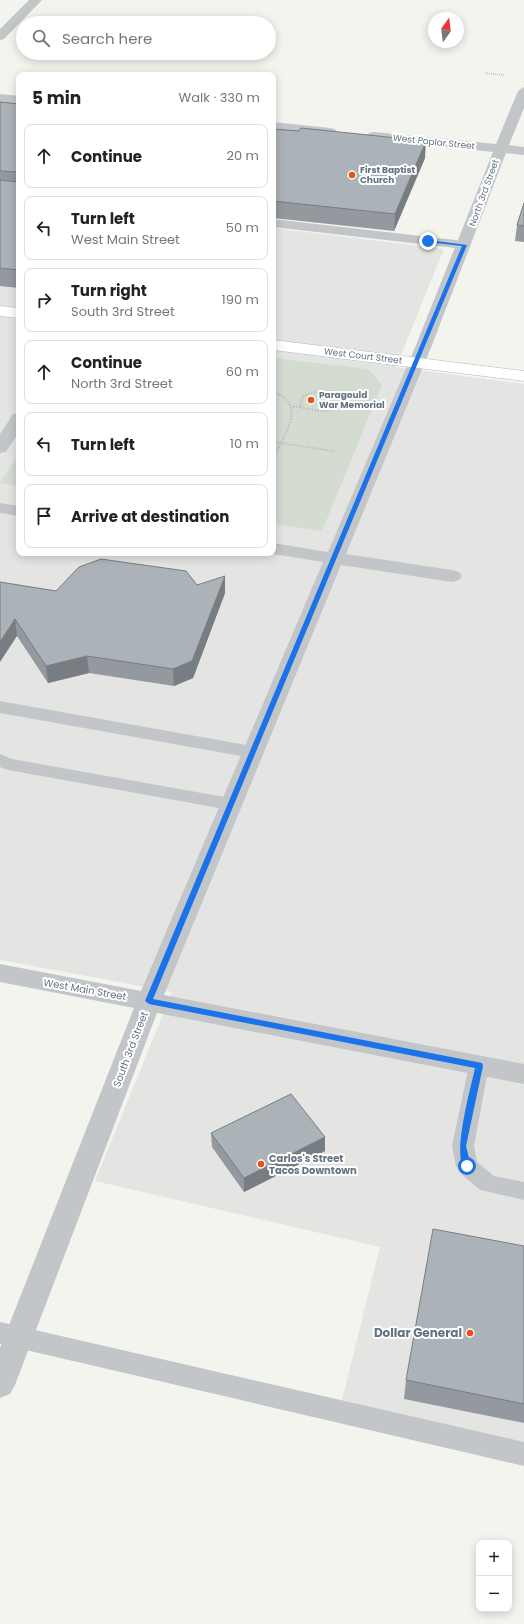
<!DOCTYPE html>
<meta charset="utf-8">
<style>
:root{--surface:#fff;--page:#f2f2f2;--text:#222;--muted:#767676;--line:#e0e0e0}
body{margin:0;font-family:Poppins,sans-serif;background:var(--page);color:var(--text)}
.controls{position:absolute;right:12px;bottom:12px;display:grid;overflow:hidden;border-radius:8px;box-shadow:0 2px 10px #0003}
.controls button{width:36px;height:36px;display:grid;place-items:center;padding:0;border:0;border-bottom:1px solid var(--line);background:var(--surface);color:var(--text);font:20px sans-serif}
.compass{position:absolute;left:428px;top:12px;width:36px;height:36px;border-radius:50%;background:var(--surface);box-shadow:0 2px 10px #0003;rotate:14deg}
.stop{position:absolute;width:12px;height:12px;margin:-9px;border:3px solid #1a73e8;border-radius:50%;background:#fff}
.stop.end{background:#1a73e8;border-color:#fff;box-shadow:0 1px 4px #0008}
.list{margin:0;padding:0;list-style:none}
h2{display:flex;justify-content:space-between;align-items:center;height:52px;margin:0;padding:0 16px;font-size:17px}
h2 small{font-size:13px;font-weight:400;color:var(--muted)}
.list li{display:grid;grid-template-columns:26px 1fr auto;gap:12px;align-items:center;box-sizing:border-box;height:64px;margin:0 8px 8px;padding:0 8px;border:1px solid var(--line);border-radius:8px}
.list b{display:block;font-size:15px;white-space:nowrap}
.list p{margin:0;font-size:13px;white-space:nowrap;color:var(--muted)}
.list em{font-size:13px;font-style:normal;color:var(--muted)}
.icon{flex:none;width:22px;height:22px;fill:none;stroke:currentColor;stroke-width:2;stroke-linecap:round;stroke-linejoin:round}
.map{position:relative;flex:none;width:524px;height:1624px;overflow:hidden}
.search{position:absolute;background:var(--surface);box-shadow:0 2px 10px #0003;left:16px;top:16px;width:260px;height:44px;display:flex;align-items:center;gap:10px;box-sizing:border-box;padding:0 14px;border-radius:22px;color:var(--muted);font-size:15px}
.panel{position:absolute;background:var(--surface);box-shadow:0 2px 10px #0003;left:16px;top:72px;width:260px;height:484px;border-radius:8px}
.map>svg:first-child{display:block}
</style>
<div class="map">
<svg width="524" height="1624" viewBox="0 0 524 1624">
<rect width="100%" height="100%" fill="#f4f4ef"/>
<!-- built -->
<path fill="#e4e5e3" d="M0,196L19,198V553H273V228L444,249L396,367L524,384V1442L341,1404L380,1247L95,1181L172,992L0,960Z"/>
<!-- green -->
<g fill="#d4dbd0">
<path d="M273,358L368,369L382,385L322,531L273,524Z"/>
<path d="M19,454V486L0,483Z"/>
</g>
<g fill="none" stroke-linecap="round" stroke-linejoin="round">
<defs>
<g id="secondary">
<path d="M0,306L19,308V318L0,316Z"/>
<path d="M273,340L524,371V381L273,350Z"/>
</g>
</defs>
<!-- secondary casing -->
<use href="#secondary" stroke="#b5b9be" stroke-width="1"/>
<!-- path-far1 -->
<path stroke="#bcbec0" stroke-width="1.5" stroke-dasharray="1 1" stroke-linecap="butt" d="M485,73L504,75"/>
<!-- path -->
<g stroke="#bcbec0" stroke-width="2" stroke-dasharray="1.5 1.5" stroke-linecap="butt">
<path d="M273,392C309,404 283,436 273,459"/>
<path d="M293,406L300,407L303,396C321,388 340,392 359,395"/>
<path d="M300,407C313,410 327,414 339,406L343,393"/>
<path d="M273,442L334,451"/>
</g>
<!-- lane -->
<g fill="#c3c6c9" fill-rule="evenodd">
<path d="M273,219L464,241L470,245L464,249L273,227Z"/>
<path d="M0,701L252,746L258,748L261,752L258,756L252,758L0,713Z"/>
<path d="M0,754L12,759L230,798L236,800L239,804L236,808L230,810L8,770L0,767Z"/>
<path d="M479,1057L486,1059L489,1065L474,1146L477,1162L494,1176L524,1182V1200L480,1190L459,1172L456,1166L452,1146L469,1065L472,1059Z"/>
<path d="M0,1322L524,1442V1466L0,1344Z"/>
</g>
<!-- street -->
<g fill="#c3c6c9" fill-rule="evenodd">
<path d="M29,0H42L4,39L0,40V29Z"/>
<path d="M524,87V108L509,145L524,147V155L506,153L432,345L346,554L452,570L459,572L462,576L459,580L452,582L341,565L164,995L524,1064V1084L157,1013L15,1385L10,1394L0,1398V1348L134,1008L0,982V964L141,991L323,562L267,553H273V543L328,552L416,345L493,152L374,140L369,139L367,136L369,133L374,132L496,144L518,91Z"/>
<path d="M0,94L19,96V104L0,102Z"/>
<path d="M273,122L330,128L335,129L337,132L335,135L330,136L273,130Z"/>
<path d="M19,413V432L6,452L0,453V434L13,414Z"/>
<path d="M0,503L19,506V516L0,513Z"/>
</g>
<!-- secondary -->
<use href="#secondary" fill="#fff" fill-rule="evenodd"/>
</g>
<!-- wall -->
<g fill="#93999e">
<path d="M0,102L19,104V288L0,286Z"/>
<path d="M273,129L425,158L394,231L273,218Z"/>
<path d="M524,203V242L515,241L517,225Z"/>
<path d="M0,582L56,591L197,585L225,593L193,678L174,686L89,673L48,683L17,636Z"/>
<path d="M211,1133L325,1137V1151L244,1192L212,1147Z"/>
<path d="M524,1246V1423L404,1399L406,1380Z"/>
</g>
<!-- shaded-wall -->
<g fill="#787d81">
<path d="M426,141L425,158L394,231L395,214Z"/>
<path d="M225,576V593L193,678L174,686L173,669Z"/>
<path d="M15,619L17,636L0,662V642Z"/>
<path d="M87,656L89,673L48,683L46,666Z"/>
<path d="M325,1137V1151L244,1192V1178Z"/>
</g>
<!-- building -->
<g fill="#abb2b8" stroke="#787d81">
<path d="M0,102L19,104V270L0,268V180L18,182V172L0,171Z"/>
<path d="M301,128L426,141L395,214L273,201V129L299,131Z"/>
<path d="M524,203V226L517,225Z"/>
<path d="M101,559L186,571L197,585L225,576L192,661L173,669L87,656L46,666L15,619L0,642V582L56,591L79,567Z"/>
<path d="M291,1094L325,1137L244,1178L211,1133Z"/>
<path d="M433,1229L524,1246V1404L406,1380Z"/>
</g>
<!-- route -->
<path fill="#1a73e8" d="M428,240L467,245L153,999L482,1063L483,1066L466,1146L471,1166L467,1170C449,1163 472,1084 475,1068L149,1004L145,1001L462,246L427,242Z"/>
<!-- markers -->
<g fill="#ea5119" stroke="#fff" stroke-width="1.5">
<circle cx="352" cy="175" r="4"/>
<circle cx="311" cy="400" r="4"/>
<circle cx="261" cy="1164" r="4"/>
<circle cx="470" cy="1333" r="4"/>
</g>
<g text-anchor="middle" stroke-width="4" stroke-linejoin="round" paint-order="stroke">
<!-- far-street labels -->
<g font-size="9" fill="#617282" stroke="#fff">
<text transform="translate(434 142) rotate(6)" y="3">West Poplar Street</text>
<text transform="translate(484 193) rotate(-70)" y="3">North 3rd Street</text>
<text transform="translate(363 356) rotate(7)" y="3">West Court Street</text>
</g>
<!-- far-poi labels -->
<g font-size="9" font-weight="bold" fill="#617282" stroke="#fff" text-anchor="start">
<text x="360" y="173">First Baptist<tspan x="360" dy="10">Church</tspan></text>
<text x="319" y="398">Paragould<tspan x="319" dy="10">War Memorial</tspan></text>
</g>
<!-- street labels -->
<g font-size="10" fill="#617282" stroke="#fff">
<text transform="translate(85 989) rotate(10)" y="4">West Main Street</text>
<text transform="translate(130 1049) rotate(-69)" y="4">South 3rd Street</text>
</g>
<!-- poi labels -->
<g font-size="10" font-weight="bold" fill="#617282" stroke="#fff" text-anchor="start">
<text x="269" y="1162">Carlos's Street<tspan x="269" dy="12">Tacos Downtown</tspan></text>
</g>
<!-- near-poi labels -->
<g font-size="12" font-weight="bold" fill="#617282" stroke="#fff" text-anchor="end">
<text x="462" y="1337">Dollar General</text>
</g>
</g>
</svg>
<div class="controls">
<button>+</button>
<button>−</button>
</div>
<svg class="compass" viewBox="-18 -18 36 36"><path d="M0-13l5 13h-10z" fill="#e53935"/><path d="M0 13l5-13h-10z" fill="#767676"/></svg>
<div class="stop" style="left:467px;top:1166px"></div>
<div class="stop end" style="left:428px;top:241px"></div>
<div class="search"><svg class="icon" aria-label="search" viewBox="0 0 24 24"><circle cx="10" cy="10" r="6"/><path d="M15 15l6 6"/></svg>Search here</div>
<section class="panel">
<h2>5 min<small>Walk · 330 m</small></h2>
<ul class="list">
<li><svg class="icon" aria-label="ahead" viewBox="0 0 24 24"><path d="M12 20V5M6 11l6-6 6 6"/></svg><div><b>Continue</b></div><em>20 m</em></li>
<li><svg class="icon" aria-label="left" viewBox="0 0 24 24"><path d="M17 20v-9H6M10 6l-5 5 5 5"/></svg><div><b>Turn left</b><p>West Main Street</p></div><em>50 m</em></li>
<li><svg class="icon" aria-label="right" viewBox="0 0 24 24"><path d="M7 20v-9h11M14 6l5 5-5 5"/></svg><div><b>Turn right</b><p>South 3rd Street</p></div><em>190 m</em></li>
<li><svg class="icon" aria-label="ahead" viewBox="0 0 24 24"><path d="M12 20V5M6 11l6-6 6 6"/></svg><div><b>Continue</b><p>North 3rd Street</p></div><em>60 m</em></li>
<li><svg class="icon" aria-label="left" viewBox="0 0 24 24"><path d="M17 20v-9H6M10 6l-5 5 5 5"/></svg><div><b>Turn left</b></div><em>10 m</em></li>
<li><svg class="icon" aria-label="arrive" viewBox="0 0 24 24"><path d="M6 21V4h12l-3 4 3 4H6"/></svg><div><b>Arrive at destination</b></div></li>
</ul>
</section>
</div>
